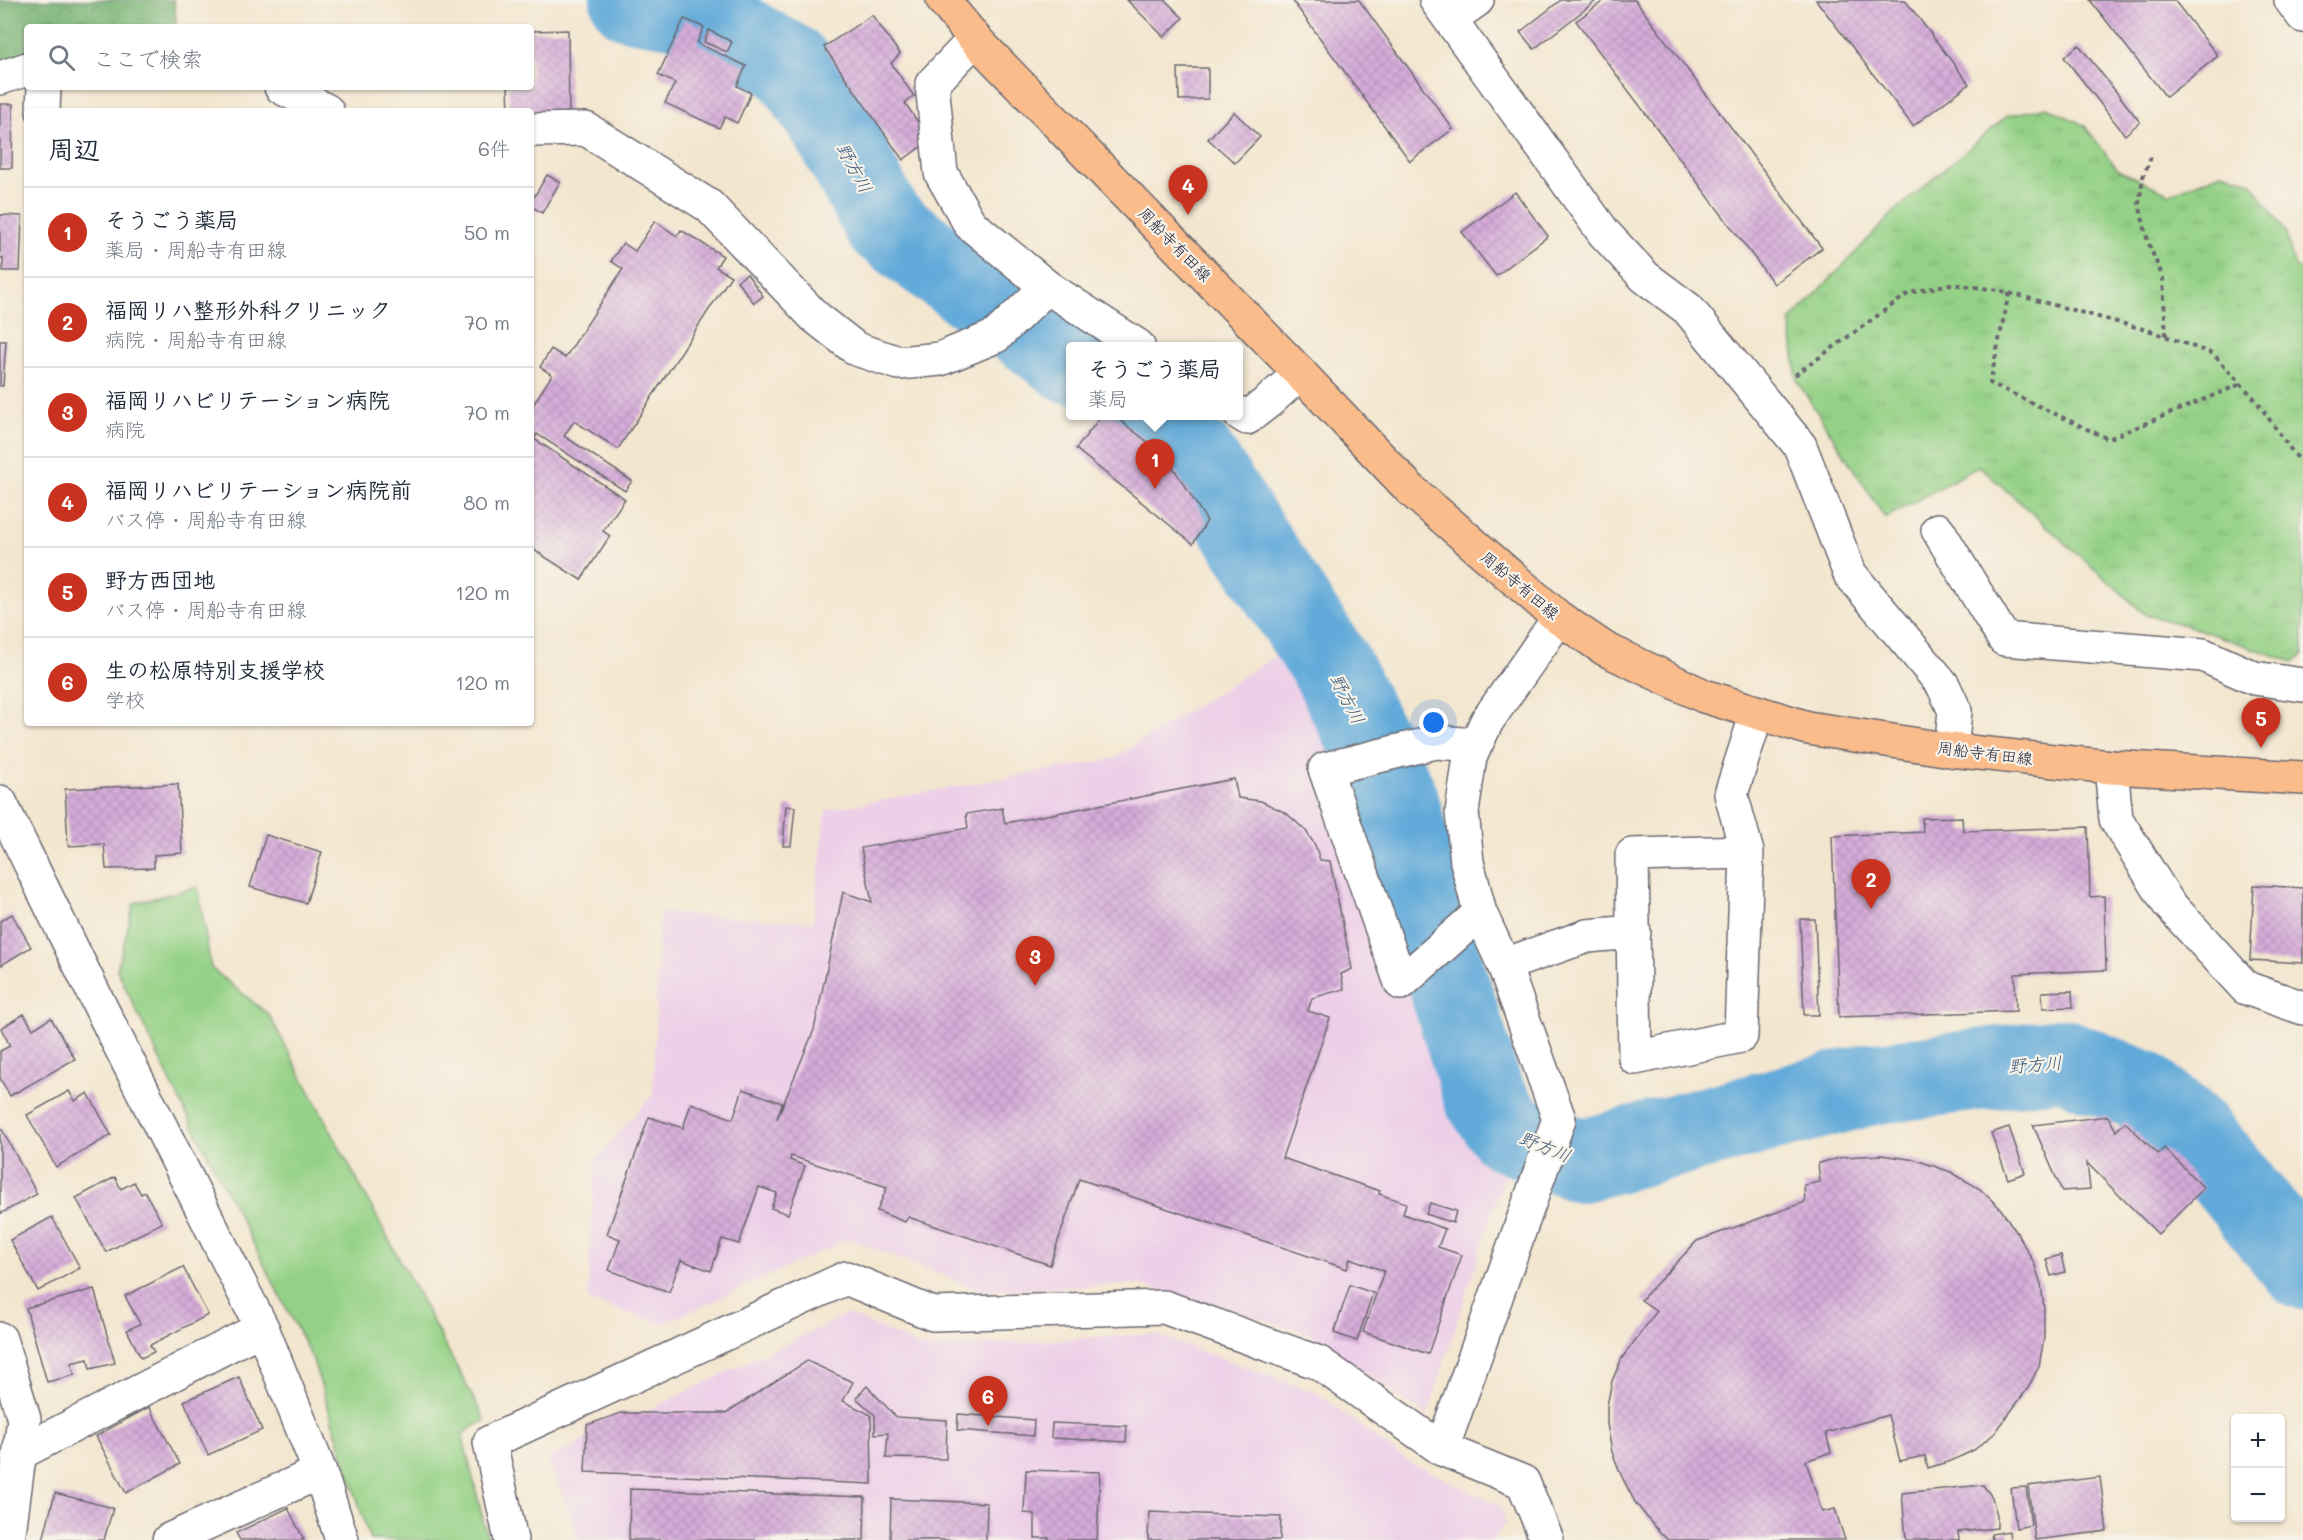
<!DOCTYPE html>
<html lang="ja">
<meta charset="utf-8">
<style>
:root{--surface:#fff;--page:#f6f6f7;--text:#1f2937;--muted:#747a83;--line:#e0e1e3;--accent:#c8321e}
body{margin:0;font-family:Mali,"Klee One",sans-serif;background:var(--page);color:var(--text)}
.controls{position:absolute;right:18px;bottom:18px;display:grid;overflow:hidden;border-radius:6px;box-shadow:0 2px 4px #0004}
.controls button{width:54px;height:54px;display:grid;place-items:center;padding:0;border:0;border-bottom:2px solid var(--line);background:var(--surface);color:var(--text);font:30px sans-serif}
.you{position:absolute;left:1434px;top:723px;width:21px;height:21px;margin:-15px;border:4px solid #fff;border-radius:50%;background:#1a73e8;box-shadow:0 0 0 9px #1a73e833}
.badge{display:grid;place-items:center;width:39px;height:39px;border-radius:50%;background:var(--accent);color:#fff;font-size:20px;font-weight:700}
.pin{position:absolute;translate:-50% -50px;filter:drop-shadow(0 2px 3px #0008)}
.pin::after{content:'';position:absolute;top:32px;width:21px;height:18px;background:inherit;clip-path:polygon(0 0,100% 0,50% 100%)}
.popup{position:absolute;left:1066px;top:342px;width:177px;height:78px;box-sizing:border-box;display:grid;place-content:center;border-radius:6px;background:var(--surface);filter:drop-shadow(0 2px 4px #0005);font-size:20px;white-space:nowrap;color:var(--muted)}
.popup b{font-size:22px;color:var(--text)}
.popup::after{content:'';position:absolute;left:50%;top:100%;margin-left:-12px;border:12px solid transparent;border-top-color:var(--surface)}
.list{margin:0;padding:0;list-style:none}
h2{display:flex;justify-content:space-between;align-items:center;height:78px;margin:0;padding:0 24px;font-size:26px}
h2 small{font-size:20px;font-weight:400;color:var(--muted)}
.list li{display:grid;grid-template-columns:39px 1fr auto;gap:18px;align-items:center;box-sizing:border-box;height:90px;padding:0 24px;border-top:2px solid var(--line)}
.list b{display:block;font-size:22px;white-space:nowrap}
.list p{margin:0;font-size:20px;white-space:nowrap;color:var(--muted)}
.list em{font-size:20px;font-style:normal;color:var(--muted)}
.icon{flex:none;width:33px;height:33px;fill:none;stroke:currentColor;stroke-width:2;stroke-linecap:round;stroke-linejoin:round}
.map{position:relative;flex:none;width:2303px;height:1540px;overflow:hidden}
.search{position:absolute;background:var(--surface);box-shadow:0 2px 4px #0004;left:24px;top:24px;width:510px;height:66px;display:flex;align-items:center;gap:15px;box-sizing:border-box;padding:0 21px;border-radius:6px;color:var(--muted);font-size:22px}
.panel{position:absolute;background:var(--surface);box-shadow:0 2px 4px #0004;left:24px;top:108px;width:510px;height:618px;border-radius:6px}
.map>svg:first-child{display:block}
</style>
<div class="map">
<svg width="2303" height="1540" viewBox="0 0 2303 1540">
<defs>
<pattern id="forest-crowns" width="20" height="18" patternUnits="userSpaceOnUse" patternTransform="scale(1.5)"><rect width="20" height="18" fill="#77b373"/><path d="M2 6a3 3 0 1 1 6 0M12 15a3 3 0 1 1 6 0" fill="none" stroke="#619160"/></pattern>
<pattern id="park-tufts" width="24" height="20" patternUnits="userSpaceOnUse" patternTransform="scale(1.5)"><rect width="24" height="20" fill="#94d186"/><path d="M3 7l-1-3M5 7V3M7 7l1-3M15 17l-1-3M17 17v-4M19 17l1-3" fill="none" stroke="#7fb375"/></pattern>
<pattern id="building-cross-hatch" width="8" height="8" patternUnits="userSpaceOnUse" patternTransform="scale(1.5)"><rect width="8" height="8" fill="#d6acd9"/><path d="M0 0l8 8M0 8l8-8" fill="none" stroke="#b794bb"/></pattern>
</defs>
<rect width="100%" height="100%" fill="#f7f3e8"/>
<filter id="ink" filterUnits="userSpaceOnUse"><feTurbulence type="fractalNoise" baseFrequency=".0167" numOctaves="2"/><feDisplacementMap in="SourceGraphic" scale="12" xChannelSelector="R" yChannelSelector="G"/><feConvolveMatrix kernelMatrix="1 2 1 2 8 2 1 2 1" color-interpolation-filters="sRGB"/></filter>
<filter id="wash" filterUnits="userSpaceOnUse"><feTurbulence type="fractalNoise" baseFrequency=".008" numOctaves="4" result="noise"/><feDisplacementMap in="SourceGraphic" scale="24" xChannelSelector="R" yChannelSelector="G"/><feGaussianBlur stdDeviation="1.35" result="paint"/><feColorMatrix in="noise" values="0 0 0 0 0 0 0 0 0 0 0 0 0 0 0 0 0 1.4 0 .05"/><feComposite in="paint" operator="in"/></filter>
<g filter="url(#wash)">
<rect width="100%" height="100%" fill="#f3e6cf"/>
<!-- built -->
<g fill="#edd0e8">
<path d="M1277,655L1336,741L1433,1049L1459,1115L1509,1161L1427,1416L1307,1332L1138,1284L983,1291L849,1239L663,1324L588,1300L595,1160L653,1094L660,913L813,922L826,810L1113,759Z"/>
<path d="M848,1314L923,1348L1154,1334L1317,1393L1407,1461L1499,1505L1506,1522L1493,1540H579L548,1458Z"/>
</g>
<!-- grass -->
<path fill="#94d186" stroke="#5b7a60" stroke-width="1.5" d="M198,887L211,968L269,1015L485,1420L462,1434L488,1540H370L313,1360L176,1093L117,970L134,903Z"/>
<!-- forest -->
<path fill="url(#forest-crowns)" stroke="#4c6a57" stroke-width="1.5" d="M0,0H174L176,20L175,27H27V57L0,65Z"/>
<!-- park -->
<path fill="url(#park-tufts)" stroke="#5b7a60" stroke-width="1.5" d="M2047,107L2084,125L2118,170L2170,194L2223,172L2251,182L2285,231L2295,267L2303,270V655L2293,662L2189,626L2146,615L1979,466L1885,518L1797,381L1790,321L1895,211L2007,116Z"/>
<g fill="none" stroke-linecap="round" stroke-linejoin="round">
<!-- river -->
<g stroke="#62aad9" stroke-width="82">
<path d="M631,0L697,11L791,65L834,130L884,224L1071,363"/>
<path d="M1142,416L1194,455L1332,668L1398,800L1421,896L1484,1096L1509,1132L1581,1161L1871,1084L2062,1059L2140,1090L2191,1131L2303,1269"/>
</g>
</g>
<g id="blocks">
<!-- building -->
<g fill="url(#building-cross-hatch)">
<path d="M1127,0H1165L1183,18L1164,37Z"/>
<path d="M1292,0H1359L1453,129L1410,161Z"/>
<path d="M1561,0H1597L1534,49L1520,32Z"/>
<path d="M1605,0H1635L1822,248L1774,284L1576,21Z"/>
<path d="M1816,0H1905L1969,84L1913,126Z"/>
<path d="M2090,0H2174L2218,56L2166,97Z"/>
<path d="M872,15L900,54L891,63L914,96L905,103L930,140L903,160L824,47Z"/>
<path d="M684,19L704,27L697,43L746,66L737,86L751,93L737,123L725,117L719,128L665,103L675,83L658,75Z"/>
<path d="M568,30L569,121H531V111H509L508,87H531V31Z"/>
<path d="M709,30L732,42L727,52L704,42Z"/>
<path d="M2079,45L2140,122L2125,135L2064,57Z"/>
<path d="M1178,68H1208V99L1179,100Z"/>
<path d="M0,104H13L12,168H0Z"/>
<path d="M1234,112L1260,137L1235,163L1208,139Z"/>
<path d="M547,175L560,182L542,213L531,206V202Z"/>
<path d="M1515,192L1548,236L1496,276L1462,232Z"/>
<path d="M0,215L22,216L20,271H3V258H0Z"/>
<path d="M655,221L677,236L681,230L723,256L716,267L731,276L618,449L574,421L564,436L632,481L625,491L537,434L534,439L625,499L603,531L610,536L581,580L531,548V408L552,375L540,367L551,349L565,358L623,269L611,261L623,243L635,251Z"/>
<path d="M747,274L763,296L754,303L737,281Z"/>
<path d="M0,341H6L3,386H0Z"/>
<path d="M1101,416H1114L1166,456L1207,521L1193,544L1076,449Z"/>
<path d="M1234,779L1238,798L1261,801L1286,813L1306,831L1315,845L1320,860L1330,861L1352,969L1341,974L1344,989L1312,998L1308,1011L1330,1018L1282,1158L1380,1191L1379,1194L1406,1203L1403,1214L1445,1229L1438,1247L1462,1255L1428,1354L1363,1332L1384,1271L1350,1258L1347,1269L1079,1179L1050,1265L908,1217L905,1222L877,1211L887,1187L791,1156L790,1160L805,1166L788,1214L771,1208L777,1193L759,1187L739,1244L722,1239L711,1271L681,1260L669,1292L609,1270L620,1239L607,1234L649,1117L683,1128L691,1103L733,1119L743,1089L782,1103L777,1119L814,1030L843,892L872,902L861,848L968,828L966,814L1002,808L1005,823Z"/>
<path d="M178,784L182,853L154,855V868L106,869L104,844L68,846L65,789Z"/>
<path d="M786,806L795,807L791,846H783Z"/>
<path d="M1962,817L1963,831L2088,827L2090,897L2104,896L2106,970L2015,974L2016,1011L1839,1017L1832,836L1923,832L1922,818Z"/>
<path d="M266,835L322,852L306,903L250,887Z"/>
<path d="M2254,885L2303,888V963L2250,960Z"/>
<path d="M12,914L31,947L0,966V921Z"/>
<path d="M1800,919H1815L1819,1015H1804Z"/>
<path d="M2072,991L2073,1007L2043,1008L2042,992Z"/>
<path d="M24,1014L33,1029L51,1018L75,1059L10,1096L0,1078V1051L10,1046L1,1028Z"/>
<path d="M69,1091L75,1101L88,1093L111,1135L56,1167L27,1115Z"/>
<path d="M2108,1116L2116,1131L2125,1122L2158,1154L2164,1148L2204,1188L2158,1234L2087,1163L2090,1189L2062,1191L2033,1125Z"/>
<path d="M0,1126L37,1194L0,1214Z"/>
<path d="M2009,1127L2025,1173L2008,1179L1991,1133Z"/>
<path d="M1881,1155L1916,1160L1951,1172L1980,1189L2000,1208L2017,1233L2034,1263L2041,1284L2044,1309V1338L2039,1366L2028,1388L1995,1433L1974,1450L1951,1461L1928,1468L1925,1456L1900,1461L1888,1415L1826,1433L1831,1452L1806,1461L1822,1512L1835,1509L1845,1540H1668L1653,1525L1635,1502L1622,1477L1612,1452L1607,1424V1406L1612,1381L1622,1358L1657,1311L1641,1300L1697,1241L1805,1202L1804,1185L1820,1182L1818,1163L1844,1157Z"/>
<path d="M115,1177L121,1189L134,1182L141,1194L145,1192L162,1223L106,1252L76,1198Z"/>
<path d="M1430,1203L1456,1211L1453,1223L1426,1214Z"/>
<path d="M52,1217L80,1268L38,1291L10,1240Z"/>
<path d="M2061,1255L2065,1272L2051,1276L2046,1259Z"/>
<path d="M183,1267L208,1315L150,1345L154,1352L141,1358L127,1330L140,1324L125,1296Z"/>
<path d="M1350,1285L1373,1293L1357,1341L1334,1333Z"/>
<path d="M94,1289L115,1363L90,1369L88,1359L71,1363L75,1375L47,1382L26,1308Z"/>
<path d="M807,1361L853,1382L843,1401L871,1415L872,1484L585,1472L587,1425L621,1413H726Z"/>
<path d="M239,1377L262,1430L208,1455L184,1401Z"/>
<path d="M867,1386L896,1417L947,1420L946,1459L886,1458L888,1433L875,1434V1415L856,1398Z"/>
<path d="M149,1407L180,1464L126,1493L96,1436Z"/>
<path d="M958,1414L1034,1420L1033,1436L957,1430Z"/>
<path d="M1052,1423L1127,1426L1126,1442L1051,1438Z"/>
<path d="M1026,1470L1100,1472L1097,1540H1049V1538H1035V1514L1024,1513Z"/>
<path d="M2100,1477L2107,1531L2035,1540L2028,1486Z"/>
<path d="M1983,1485L1992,1497L1997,1515V1528L1958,1532L1959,1540H1906L1902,1493Z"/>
<path d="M2026,1487L2031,1525L2016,1528L2011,1488Z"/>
<path d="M630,1489L865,1497L864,1540H629Z"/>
<path d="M55,1493L113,1508L104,1540H43Z"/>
<path d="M891,1499L987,1503L986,1540H890Z"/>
<path d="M288,1508L304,1540H240L236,1533Z"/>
<path d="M1149,1512L1281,1517L1280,1540H1148Z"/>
<path d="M2009,1531L2010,1540H1992L1991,1534Z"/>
</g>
</g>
</g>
<g filter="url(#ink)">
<use href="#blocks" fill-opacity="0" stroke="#6b676f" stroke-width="1.5"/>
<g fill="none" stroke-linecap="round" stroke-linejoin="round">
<defs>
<g id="minor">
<path d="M1436,0L1604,233L1645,277L1688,309L1800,446L1850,574L1943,685L1955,711L1951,750"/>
<path d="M2291,0L2303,16"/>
<path d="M1450,19L1477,0"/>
<path d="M975,39L932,84L941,173L970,224L1047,287L1138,346"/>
<path d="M0,78L27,69"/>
<path d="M281,87L327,111"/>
<path d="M43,111L44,87"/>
<path d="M531,130L586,129L709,206L814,316L856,349L899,363L940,359L996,336L1047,287"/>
<path d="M1239,413L1247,418L1269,401L1300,373"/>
<path d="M1938,530L2004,639L2203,655L2254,678L2303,685"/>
<path d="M1475,745L1436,742L1325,769L1401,983L1480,913"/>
<path d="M2111,767L2116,819L2168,903L2246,988L2303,1008"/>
<path d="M0,802L101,1008L262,1328L320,1472L342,1540"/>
<path d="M1747,852L1632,855L1635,1058L1741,1036L1747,852L1731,794L1757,713"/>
<path d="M1504,965L1587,936L1634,932"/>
<path d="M0,1339L24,1419L8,1540"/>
<path d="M1442,1449L1559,1119L1504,965L1480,913L1467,862L1462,812L1470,757L1487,721L1559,618"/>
<path d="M20,1453L262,1328"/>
<path d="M169,1540L320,1472"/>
<path d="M511,1540L490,1442L846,1278L933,1314L1164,1307L1319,1363L1442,1449L1523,1482L1547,1540"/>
</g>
<path id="major" d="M943,0L975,39L1300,373L1411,490L1559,618L1605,649L1704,696L1808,728L1951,750L2111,767L2303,778"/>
</defs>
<!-- minor casing -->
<use href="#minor" stroke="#6b676f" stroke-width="36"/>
<!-- major casing -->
<use href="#major" stroke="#6b676f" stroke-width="36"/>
<!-- path -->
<g stroke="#6b676f" stroke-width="4" stroke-dasharray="4.5 4.5" stroke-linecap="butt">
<path d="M2151,157L2143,177L2139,204L2148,242L2163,278L2166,337"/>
<path d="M2009,293L1990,383L2108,439L2241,384"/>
<path d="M1795,375L1909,293L1950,284L1998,290L2154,332L2213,354L2255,399L2294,454L2303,463"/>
</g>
<!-- minor -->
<use href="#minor" stroke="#fff" stroke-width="33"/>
<!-- major -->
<use href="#major" stroke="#fabc8b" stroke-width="33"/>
</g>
</g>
<g text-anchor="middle" stroke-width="4.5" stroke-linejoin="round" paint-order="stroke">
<!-- street labels -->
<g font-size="16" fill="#22223b" stroke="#f7f3e8">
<text transform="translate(1175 244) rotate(46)" y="6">周船寺有田線</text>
<text transform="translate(1520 585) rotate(40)" y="6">周船寺有田線</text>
<text transform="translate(1985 753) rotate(7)" y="6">周船寺有田線</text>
</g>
<!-- water labels -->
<g font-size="18" font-style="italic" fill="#3c587a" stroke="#f7f3e8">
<text transform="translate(854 168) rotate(62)" y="6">野方川</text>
<text transform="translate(1347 699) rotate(63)" y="6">野方川</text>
<text transform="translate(2035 1065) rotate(-4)" y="6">野方川</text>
<text transform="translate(1545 1147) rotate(22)" y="6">野方川</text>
</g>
</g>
</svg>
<div class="controls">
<button>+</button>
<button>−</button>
</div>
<div class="you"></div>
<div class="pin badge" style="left:1155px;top:489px">1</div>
<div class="popup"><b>そうごう薬局</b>薬局</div>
<div class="pin badge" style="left:1871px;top:909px">2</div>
<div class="pin badge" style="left:1035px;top:986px">3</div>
<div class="pin badge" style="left:1188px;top:215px">4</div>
<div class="pin badge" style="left:2261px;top:748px">5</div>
<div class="pin badge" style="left:988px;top:1426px">6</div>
<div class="search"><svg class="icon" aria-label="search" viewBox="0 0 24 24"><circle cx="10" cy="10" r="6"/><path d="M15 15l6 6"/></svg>ここで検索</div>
<section class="panel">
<h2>周辺<small>6件</small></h2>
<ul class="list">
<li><span class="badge">1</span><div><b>そうごう薬局</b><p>薬局 · 周船寺有田線</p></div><em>50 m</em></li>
<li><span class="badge">2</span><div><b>福岡リハ整形外科クリニック</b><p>病院 · 周船寺有田線</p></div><em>70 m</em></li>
<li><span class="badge">3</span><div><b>福岡リハビリテーション病院</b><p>病院</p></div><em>70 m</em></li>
<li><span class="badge">4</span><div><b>福岡リハビリテーション病院前</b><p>バス停 · 周船寺有田線</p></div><em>80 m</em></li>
<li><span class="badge">5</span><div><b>野方西団地</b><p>バス停 · 周船寺有田線</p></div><em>120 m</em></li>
<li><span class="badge">6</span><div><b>生の松原特別支援学校</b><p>学校</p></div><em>120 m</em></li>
</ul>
</section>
</div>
